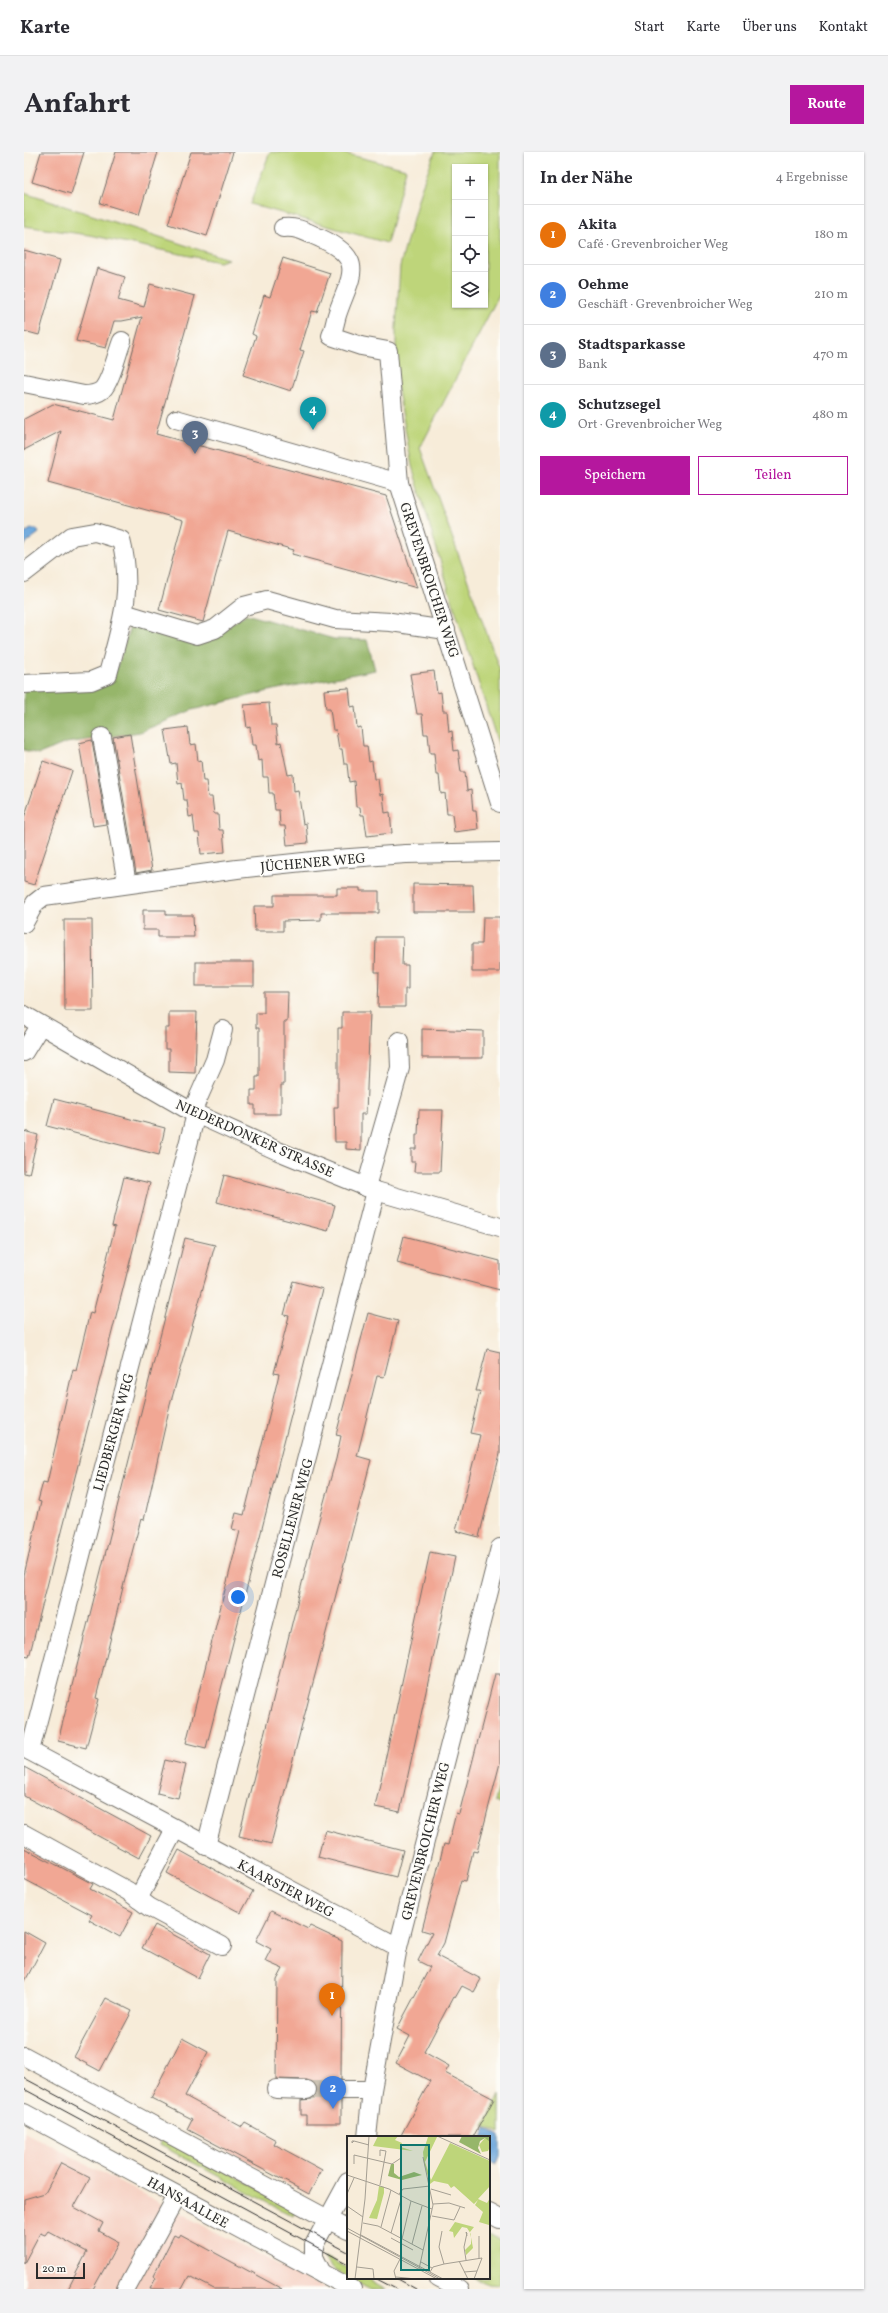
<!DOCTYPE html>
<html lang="de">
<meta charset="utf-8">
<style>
:root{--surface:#fff;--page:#f2f2f3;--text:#2b2b33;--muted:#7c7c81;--line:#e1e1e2;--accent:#b5179e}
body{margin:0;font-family:Vollkorn,serif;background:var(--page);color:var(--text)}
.controls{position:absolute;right:12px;top:12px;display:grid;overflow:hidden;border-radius:0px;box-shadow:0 1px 3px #0004}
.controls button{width:36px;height:36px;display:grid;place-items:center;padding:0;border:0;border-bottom:1px solid var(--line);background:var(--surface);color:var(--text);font:20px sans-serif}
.scale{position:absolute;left:12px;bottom:10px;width:49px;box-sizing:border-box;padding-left:4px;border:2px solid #2b2b2b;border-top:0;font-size:11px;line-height:14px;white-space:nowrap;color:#2b2b2b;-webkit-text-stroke:3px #fdfcf7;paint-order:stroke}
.you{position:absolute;left:214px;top:1445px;width:14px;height:14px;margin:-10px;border:3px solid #fff;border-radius:50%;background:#1a73e8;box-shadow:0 0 0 6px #1a73e833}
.badge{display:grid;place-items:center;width:26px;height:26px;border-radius:50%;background:var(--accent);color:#fff;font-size:13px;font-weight:700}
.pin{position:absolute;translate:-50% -33px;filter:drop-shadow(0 1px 2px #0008)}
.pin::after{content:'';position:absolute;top:21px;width:14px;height:12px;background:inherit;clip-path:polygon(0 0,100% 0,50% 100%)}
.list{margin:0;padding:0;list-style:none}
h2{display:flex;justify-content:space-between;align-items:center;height:52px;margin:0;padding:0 16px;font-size:17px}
h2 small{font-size:13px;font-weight:400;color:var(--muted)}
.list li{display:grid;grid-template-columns:26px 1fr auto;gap:12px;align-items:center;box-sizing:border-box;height:60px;padding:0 16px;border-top:1px solid var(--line)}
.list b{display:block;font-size:15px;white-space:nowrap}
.list p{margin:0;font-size:13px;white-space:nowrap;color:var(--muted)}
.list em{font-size:13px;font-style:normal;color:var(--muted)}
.actions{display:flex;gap:8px;padding:12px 16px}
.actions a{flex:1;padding:9px 0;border:1px solid var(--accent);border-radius:0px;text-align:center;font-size:14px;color:var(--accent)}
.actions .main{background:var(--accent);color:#fff}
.icon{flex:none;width:22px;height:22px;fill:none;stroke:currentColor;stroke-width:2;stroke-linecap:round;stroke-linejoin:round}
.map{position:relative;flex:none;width:476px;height:2137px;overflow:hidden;border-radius:0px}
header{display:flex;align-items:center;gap:24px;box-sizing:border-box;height:56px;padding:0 20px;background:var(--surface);border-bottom:1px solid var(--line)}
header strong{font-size:19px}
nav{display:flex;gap:22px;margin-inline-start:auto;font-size:14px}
.intro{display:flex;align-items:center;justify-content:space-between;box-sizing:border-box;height:96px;padding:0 24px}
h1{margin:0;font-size:28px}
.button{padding:10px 18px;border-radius:0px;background:var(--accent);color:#fff;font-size:14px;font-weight:700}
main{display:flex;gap:24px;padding:0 24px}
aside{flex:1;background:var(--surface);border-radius:0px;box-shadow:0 1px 3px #0004}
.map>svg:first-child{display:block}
</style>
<header>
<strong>Karte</strong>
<nav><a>Start</a><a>Karte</a><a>Über uns</a><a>Kontakt</a></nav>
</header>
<div class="intro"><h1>Anfahrt</h1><a class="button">Route</a></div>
<main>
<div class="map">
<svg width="476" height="2137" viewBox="0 0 476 2137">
<rect width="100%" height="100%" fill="#fdfcf7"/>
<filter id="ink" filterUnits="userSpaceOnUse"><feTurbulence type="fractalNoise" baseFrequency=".025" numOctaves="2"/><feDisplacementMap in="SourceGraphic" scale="8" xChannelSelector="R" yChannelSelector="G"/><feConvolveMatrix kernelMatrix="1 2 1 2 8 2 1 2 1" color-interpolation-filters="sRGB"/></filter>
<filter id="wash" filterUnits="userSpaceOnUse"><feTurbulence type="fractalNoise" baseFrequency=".012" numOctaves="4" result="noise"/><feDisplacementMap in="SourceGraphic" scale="16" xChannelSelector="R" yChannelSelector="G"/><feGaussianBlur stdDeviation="0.9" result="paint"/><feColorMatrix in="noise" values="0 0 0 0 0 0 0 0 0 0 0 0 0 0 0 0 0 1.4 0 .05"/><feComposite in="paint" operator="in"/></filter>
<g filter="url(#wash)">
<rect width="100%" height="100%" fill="#f7ecd9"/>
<!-- built -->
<path fill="#f6d2c4" d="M0,1980L301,2137H0Z"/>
<!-- green -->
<g fill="#bed57a" stroke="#748052" fill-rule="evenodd">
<path d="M246,0H315L382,17L363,91L226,52Z"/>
<path d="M411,0H476V141L396,296L476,518V598L424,435L388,314L372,228V176L376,114L397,37ZM431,15H461V153H431Z"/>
<path d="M0,41L204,107L195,110L65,83L0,74Z"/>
<path d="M476,1625V1652L470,1650Z"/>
<path d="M476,1942V1981L460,1974Z"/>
<path d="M139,1985L272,2057L269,2064L136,1993Z"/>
<path d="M465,2083L476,2089V2133L465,2132L450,2126H465Z"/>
<path d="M300,2104L324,2117V2126L308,2117Z"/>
<path d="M325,2126H342L362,2137H346Z"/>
</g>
<!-- forest -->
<path fill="#96b66a" stroke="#60704a" d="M222,462L310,487L343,488L351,518L249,538L168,558L116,580L42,591L15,602L0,598V537L89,527L107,472L169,492L192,483Z"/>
<!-- water -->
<g fill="#6aa6db" stroke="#4a6883">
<path d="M7,377H13L15,381L3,390L0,395V381Z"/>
<path d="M462,1976L476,1984V2005L472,2013L465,2009V1985H458Z"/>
</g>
<g id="blocks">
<!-- building -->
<g fill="#f1a794">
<path d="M17,0H60L47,42L8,30Z"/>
<path d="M92,0H134L115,63L76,51Z"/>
<path d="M167,0H209L183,84L144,72Z"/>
<path d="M0,98L36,108L15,183L0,179Z"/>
<path d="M259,106L306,121L293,160L288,159L276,198L280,199L267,239L219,223L232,184L228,182L240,143L246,145Z"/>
<path d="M73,116L101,125L94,148L120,155L126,132L171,144L132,282L362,344L393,436L268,402L270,398L204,379L179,470L135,458L159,368L24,331L37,279L0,298V267L29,252L90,268L118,165L98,169H90L82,196L52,189Z"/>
<path d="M410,519L413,541L417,540L419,559H423L425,580L428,579L430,599L434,598L437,620H441L443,639L447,638L449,659H452L454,677L430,680L428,662H423L421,641L417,642L415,623H412L410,601H406L404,582H400L398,562H393L386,522Z"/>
<path d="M325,536L327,555L331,554L333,576L337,575L339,594H343L345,610L348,609L350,627H354L356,643L359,642L361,661L366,660L368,681L343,684L340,663H337L336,655H332L330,629L325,630L323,612H320L318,597H315L312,578H309L306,557H302L300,538Z"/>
<path d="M245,551L247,573H252L254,591L257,590L264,623L269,622L270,639L274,638L279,672L282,671L284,691L263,693L261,674H256L255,658H251L249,641H245L244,625H239L238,608L234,609L232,593H228L226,575L223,576L220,553Z"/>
<path d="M164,575L166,593L172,592L174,609L177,608L179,629H182L184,645H188L190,662H194L195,678H199L201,700L177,702L175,681H171L169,664L165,665L163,648H160L158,631L154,632L152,611L147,612L141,578Z"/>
<path d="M106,582L128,718L112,721L89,585Z"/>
<path d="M68,588L82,672L69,674L55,591Z"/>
<path d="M19,609L48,619L10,733L0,730V666Z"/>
<path d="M389,732L449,733L450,760H389Z"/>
<path d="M313,736H336V739H355V761H297V768L259,769V779H231L230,754H250V743H313Z"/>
<path d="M119,758H142V763H169L170,785H134V778H119Z"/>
<path d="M459,765H476V820H448V792H458Z"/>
<path d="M40,768H68L69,859H41Z"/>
<path d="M352,785H379L378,813H384V837H381V855H354L355,820H351Z"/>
<rect x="172" y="810" width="58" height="24"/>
<path d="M240,840H264L263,870H260V933H257V962H231V953H227V938H232V925H235V876H232V861H240Z"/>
<path d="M145,860H173L171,921L145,920V897H141V876H145Z"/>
<path d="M318,860H346L342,962H337V998L322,997V990H311L310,955H314V876H318Z"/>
<path d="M398,877L459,879V906H398Z"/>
<path d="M30,947L141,976L135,1003L23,974Z"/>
<path d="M395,958H419L416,1020H390L391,1010H387V997H392V983H394Z"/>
<path d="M0,979L14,983L5,1022L0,1021Z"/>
<path d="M200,1023L311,1053L304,1079L193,1050Z"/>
<path d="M100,1025L126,1031L5,1505L0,1504V1423L17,1350L14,1349L19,1330L23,1331L49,1217L52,1218L66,1160L69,1161L91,1075L88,1074Z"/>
<path d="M380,1084L476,1109V1138L373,1111Z"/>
<path d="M161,1086L191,1093L146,1253L120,1368L117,1367L102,1423L72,1546L75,1547L62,1596L34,1589Z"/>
<path d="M269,1129L299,1137L182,1596L162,1591L216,1379L208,1377L212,1361L220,1363L243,1272L255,1222L250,1221L265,1164L260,1163Z"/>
<path d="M344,1161L374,1169L360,1225L353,1224L333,1304L347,1308L247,1692L215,1684L283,1411L312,1307L317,1284L312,1283Z"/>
<path d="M463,1197L476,1200V1302L455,1385L432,1379L456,1283L446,1281L456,1239H452Z"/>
<path d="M406,1400L431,1405L376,1660L351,1655Z"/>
<path d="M471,1522H476V1611L453,1700L449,1699L442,1729L437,1728L420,1791L413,1804L457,1827L450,1840L438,1834L431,1846L429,1845L400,1900L425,1914L421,1921L470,1947L449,1985H376L406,1929L372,1911L386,1884L373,1877L406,1815L394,1809L408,1781L398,1778L420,1692L424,1693L432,1661L435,1662Z"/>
<path d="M141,1608L162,1613L154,1646L133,1641Z"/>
<path d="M0,1615L127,1684L115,1706L0,1644Z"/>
<path d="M301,1678L379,1698L372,1725L294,1705Z"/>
<path d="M0,1696L69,1732L66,1737L109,1760L96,1785L65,1768L68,1763L0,1727Z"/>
<path d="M155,1698L229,1739L217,1761L143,1721Z"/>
<path d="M247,1759L284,1777L286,1774L318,1789L317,1928L311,1929L307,1938L308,1944L317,1948V1971H282V1963H277V1948L288,1947L292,1944V1933L283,1928L252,1927L253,1828L259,1817L241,1809L247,1797L232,1789Z"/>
<path d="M131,1773L186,1802L174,1826L118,1796Z"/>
<path d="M0,1779L21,1791L0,1831Z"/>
<path d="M82,1846L108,1859L76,1919L50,1905Z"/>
<path d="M158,1886L184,1900L161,1944L218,1975L221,1971L252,1988L250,1992L298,2018L285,2042L163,1977L168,1967L127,1946Z"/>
<path d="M37,2011L66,2026L50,2055L79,2071L75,2079L95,2090L69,2137H44L63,2100L24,2079L21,2083L16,2081L0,2111V2047L21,2041Z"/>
<path d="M156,2082L258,2137H190L165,2124L158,2137H126L132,2126L129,2124L150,2083L154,2085Z"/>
</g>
</g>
</g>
<g filter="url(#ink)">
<use href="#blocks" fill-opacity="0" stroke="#726f68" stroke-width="1"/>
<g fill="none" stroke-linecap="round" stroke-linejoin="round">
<!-- minor-tunnel -->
<path stroke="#cec5b6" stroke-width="18" stroke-dasharray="18 9" stroke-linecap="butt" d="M283,1938H317"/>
<defs>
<g id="minor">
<path d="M259,76C273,74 284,81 296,86C345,108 325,126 313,163C311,170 310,177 307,184L337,194L364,199L375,331L476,651"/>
<path d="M0,231L60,243C66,243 73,242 78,238C87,229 93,201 98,189"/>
<path d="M152,267L375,331"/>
<path d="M0,421L48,384L71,380L97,388C110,438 97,473 84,522L67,529L0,532"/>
<path d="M100,461L173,483L191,477L220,454L243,448L311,467L367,470L422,478"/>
<path d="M78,585L103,732"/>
<path d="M0,771L11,751L20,744L71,737L213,717L298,708L382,702L476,700"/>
<path d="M0,863L168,960L254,999L352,1039L476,1075"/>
<path d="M0,900L16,874"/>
<path d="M168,960L191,908L199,878"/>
<path d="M342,1035L376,916L375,889"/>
<path d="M0,1596L374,1795"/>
<path d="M6,1599L172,962"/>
<path d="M0,1682L104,1739L125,1755L198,1794"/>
<path d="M182,1694L352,1039"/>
<path d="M114,1747L151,1677"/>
<path d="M0,1904L324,2078"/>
<path d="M252,1937L283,1938"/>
<path d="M317,1938H348"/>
<path d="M0,1961L328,2137"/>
<path d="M343,1985L348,1938L374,1795L476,1396"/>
<path d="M465,2061L476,2067"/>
<path d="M298,2121L290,2105V2093L324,2030"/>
<path d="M414,2126L435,2137"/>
<path d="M102,2137L153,2044"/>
</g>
</defs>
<!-- minor casing -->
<use href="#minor" stroke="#726f68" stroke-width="20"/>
<!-- minor -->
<use href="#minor" stroke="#fff" stroke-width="18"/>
<!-- tram -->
<g stroke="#2b2b2b" stroke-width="1">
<path d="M0,1926L324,2100"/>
<path d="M0,1937L324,2112"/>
<path d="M351,2126L372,2137"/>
<path d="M372,2126L392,2137"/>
</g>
</g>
</g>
<g text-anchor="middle" stroke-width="3" stroke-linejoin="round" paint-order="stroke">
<!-- street labels -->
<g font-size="14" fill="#2b2b2b" stroke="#fdfcf7">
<text transform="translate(406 428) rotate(72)" y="5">GREVENBROICHER WEG</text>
<text transform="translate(289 710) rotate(-5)" y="5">JÜCHENER WEG</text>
<text transform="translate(231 986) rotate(24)" y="5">NIEDERDONKER STRASSE</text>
<text transform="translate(89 1280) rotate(-75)" y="5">LIEDBERGER WEG</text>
<text transform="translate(268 1366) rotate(-75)" y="5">ROSELLENER WEG</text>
<text transform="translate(401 1689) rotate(-76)" y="5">GREVENBROICHER WEG</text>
<text transform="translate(262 1736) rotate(28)" y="5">KAARSTER WEG</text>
<text transform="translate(164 2050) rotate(29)" y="5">HANSAALLEE</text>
</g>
</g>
<!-- overview -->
<g transform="translate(323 1984)">
<rect width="143" height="143" fill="#f7ecd9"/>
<path d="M31,0H51L48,4L55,7L54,11L66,15L26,10ZM88,0L92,1H90L78,26L84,44L103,7L143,25V50L131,63L140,67L143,62L142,89L132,86L136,76L128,69L131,64L127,68L107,50L104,52L101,48L87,45L83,48L77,27L76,16L81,1ZM138,2L142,3L143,11L141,15L135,16L132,9ZM32,50L37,51V57L30,83L22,82L30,64ZM108,86L127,91L123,96L126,112L119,119L118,114L124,108V98L120,92L115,91L107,102L106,96L102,95Z" fill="#bed57a"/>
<path d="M115,0H143V6L138,2L133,5L131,12L134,18L112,6ZM44,28H47V37L52,41L67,36L75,39L55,44L41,40Z" fill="#96b66a"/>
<path fill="none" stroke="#a59f93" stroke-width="1" d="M90,0L143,24M7,5L5,7V5H7L22,9M33,20V14L39,15L33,49M7,28V19L45,28L54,22M0,39L42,53L64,65L85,73M84,53L104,59M0,58L7,42M52,58L56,53L83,50M86,68L102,67L118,72M0,70L16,81M85,80L107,84L113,71M16,87L31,90L76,114M34,91L44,54M0,92L93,143M0,95L90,143M95,95L92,111L97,128M44,97L55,60M14,99L96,143M44,102L66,114M55,103L64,65M65,108L75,70M132,123V100M119,124L117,111L120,97L119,96L120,100M112,125L121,143M74,126L85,132M10,131L26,133L27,143M72,133L86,69L76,21M83,136L86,131L97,128L135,122L127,143M117,136L130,135M49,141L69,143M8,143L18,63L22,0M49,143L47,135L53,123"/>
<path fill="#0f766e" fill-opacity="0.15" stroke="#0f766e" stroke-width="2" d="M54,9H82V134H54Z"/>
<rect width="143" height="143" fill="none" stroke="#2b2b2b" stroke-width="2"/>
</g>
</svg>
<div class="controls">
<button>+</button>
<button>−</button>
<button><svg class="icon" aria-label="locate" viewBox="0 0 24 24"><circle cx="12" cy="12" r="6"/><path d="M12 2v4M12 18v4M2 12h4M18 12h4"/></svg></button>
<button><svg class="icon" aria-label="layers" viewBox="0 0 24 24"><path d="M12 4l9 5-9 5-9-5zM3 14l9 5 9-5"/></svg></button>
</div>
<div class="scale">20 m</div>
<div class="you"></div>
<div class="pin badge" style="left:308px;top:1864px;background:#e8710a">1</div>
<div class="pin badge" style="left:309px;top:1957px;background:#3f7fe0">2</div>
<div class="pin badge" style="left:171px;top:302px;background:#5c6f8a">3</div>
<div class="pin badge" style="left:289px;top:278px;background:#0f9aa8">4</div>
</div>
<aside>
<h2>In der Nähe<small>4 Ergebnisse</small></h2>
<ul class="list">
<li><span class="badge" style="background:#e8710a">1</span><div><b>Akita</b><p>Café · Grevenbroicher Weg</p></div><em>180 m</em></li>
<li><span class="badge" style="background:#3f7fe0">2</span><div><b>Oehme</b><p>Geschäft · Grevenbroicher Weg</p></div><em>210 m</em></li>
<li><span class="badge" style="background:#5c6f8a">3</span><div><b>Stadtsparkasse</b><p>Bank</p></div><em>470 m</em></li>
<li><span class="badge" style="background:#0f9aa8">4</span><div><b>Schutzsegel</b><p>Ort · Grevenbroicher Weg</p></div><em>480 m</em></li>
</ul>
<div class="actions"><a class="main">Speichern</a><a>Teilen</a></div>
</aside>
</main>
